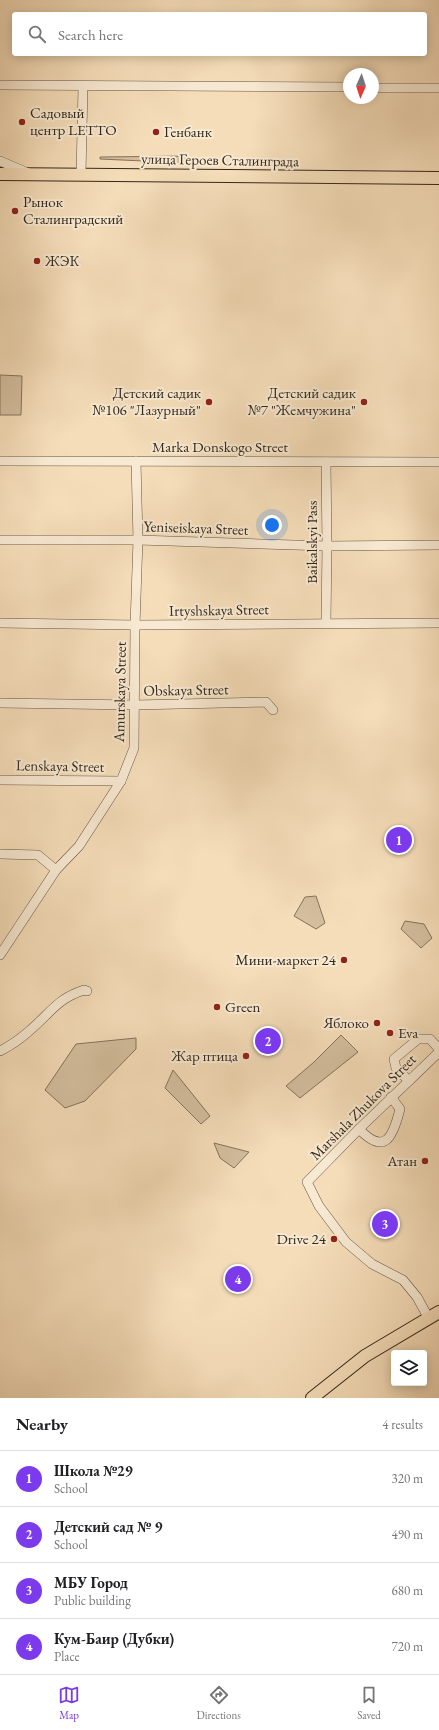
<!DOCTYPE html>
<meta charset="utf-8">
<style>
:root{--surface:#fff;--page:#f2f2f2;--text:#202124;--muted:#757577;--line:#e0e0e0;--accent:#7c3aed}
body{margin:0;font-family:"EB Garamond",serif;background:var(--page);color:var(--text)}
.controls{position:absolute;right:12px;bottom:12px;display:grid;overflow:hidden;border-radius:4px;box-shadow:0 2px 10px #0003}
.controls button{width:36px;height:36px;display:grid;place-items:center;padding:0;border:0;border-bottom:1px solid var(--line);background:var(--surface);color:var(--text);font:20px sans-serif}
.compass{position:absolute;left:343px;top:68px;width:36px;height:36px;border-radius:50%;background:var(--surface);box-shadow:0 2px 10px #0003;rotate:183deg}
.you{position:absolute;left:272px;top:525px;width:14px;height:14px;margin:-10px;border:3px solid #fff;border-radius:50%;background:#1a73e8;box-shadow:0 0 0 6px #1a73e833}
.badge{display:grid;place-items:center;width:26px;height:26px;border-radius:50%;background:var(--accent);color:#fff;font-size:13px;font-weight:700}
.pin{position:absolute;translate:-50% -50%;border:2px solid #fff;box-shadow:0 1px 4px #0006}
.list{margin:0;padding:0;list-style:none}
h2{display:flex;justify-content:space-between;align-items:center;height:52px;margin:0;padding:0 16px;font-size:17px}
h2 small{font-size:13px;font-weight:400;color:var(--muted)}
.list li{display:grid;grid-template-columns:26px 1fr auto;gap:12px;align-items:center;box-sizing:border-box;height:56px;padding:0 16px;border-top:1px solid var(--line)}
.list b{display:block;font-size:15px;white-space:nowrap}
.list p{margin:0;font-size:13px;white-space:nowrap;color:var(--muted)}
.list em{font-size:13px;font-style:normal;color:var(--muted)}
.icon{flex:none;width:22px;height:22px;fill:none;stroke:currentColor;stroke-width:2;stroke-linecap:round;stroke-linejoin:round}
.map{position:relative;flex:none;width:439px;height:1398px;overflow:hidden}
.search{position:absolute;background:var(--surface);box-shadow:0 2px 10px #0003;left:12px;right:12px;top:12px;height:44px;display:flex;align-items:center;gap:10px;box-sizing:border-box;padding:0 14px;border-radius:4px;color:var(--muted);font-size:15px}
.sheet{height:276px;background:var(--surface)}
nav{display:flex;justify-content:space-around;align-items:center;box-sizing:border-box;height:56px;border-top:1px solid var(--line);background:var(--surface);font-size:11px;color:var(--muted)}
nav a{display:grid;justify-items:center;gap:2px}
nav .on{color:var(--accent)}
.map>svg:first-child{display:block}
</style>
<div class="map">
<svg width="439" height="1398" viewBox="0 0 439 1398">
<rect width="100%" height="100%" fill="#f5ddb9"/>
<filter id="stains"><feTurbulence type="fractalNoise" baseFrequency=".005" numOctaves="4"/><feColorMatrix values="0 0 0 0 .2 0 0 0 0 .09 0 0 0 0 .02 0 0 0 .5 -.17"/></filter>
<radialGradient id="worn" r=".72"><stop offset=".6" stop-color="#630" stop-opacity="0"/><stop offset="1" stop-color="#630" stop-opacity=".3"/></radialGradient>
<!-- green -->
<g fill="#d4be9e" stroke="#84745c">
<path d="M188,156L187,163L100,159V157Z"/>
<path d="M0,375L22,376L21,415H0Z"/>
<path d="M316,896L325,923L316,929L294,916L305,897Z"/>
<path d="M405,921L424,924L432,938L421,948L401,929Z"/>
<path d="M341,1035L358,1052L300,1098L286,1086L314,1062Z"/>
<path d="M136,1038V1049L85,1101L65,1108L45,1090L76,1044Z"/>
<path d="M173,1070L210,1116L201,1124L165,1088Z"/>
<path d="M214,1143L249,1152L234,1168L220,1158Z"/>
</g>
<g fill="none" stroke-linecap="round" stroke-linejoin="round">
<defs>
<g id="minor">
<path d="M0,85L349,87"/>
<path d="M373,88H439"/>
<path d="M0,161L28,173"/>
<path d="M81,174L83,87"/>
<path d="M0,461L439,462"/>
<path d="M0,540H138L327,546L439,545"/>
<path d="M326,622L327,546L326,462"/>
<path d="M0,623L135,625L439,623"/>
<path d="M0,703L135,705L266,702L273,710"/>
<path d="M0,780L121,781"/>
<path d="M0,854L38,855L56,870"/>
<path d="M0,955L56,870L79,846L121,781L134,748L135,625L138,540L136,461"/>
<path d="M0,1051C10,1046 20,1039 28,1032C50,1014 56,999 84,990L87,991"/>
<path d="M409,1081L396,1068L394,1059L418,1039H430L439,1049"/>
<path d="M359,1129C385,1156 393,1137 400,1109L391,1097"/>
<path d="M428,1317L417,1297L403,1280L372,1264L346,1242L319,1206L307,1182L359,1129L439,1052"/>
</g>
<g id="major">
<path d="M0,174L439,178"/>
<path d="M312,1398L365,1356L439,1312"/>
</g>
</defs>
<!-- minor casing -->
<use href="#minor" stroke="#645642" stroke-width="10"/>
<!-- major casing -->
<use href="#major" stroke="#34291b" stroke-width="14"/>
<!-- minor -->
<use href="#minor" stroke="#f8e9d2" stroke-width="9"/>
<!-- major -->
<use href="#major" stroke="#f5ddb9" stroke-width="12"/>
</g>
<!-- markers -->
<g fill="#8f2418" stroke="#f8e9d2" stroke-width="1.5">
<circle cx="22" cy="122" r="4"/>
<circle cx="156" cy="132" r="4"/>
<circle cx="15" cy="211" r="4"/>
<circle cx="37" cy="261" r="4"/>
<circle cx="209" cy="402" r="4"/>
<circle cx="364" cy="402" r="4"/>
<circle cx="344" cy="960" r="4"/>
<circle cx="217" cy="1007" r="4"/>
<circle cx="377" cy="1023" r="4"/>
<circle cx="390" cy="1033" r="4"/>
<circle cx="246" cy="1056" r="4"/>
<circle cx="425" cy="1161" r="4"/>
<circle cx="334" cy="1239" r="4"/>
</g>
<g text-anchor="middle" stroke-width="4" stroke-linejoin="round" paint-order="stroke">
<!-- poi labels -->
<g font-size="15" fill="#34291b" stroke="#f8e9d2" text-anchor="end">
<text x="30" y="118" text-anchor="start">Садовый<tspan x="30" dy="17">центр LETTO</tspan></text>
<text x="164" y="137" text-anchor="start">Генбанк</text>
<text x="23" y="207" text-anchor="start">Рынок<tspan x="23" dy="17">Сталинградский</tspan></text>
<text x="45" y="266" text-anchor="start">ЖЭК</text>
<text x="201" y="398">Детский садик<tspan x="201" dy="17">№106 "Лазурный"</tspan></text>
<text x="356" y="398">Детский садик<tspan x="356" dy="17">№7 "Жемчужина"</tspan></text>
<text x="336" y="965">Мини-маркет 24</text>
<text x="225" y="1012" text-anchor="start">Green</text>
<text x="369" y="1028">Яблоко</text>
<text x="398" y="1038" text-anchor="start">Eva</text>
<text x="238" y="1061">Жар птица</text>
<text x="417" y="1166">Атан</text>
<text x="326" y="1244">Drive 24</text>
</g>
<!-- street labels -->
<g font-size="15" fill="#34291b" stroke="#f8e9d2">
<text transform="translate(220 160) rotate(1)" y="5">улица Героев Сталинграда</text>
<text x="220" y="452">Marka Donskogo Street</text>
<text transform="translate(196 528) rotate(2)" y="5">Yeniseiskaya Street</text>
<text transform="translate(312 542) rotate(-90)" y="5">Baikalskyi Pass</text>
<text transform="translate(219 610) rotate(-1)" y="5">Irtyshskaya Street</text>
<text transform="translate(186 690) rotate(-1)" y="5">Obskaya Street</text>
<text transform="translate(120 692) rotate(-89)" y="5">Amurskaya Street</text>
<text transform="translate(60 766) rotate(1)" y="5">Lenskaya Street</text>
<text transform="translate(363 1107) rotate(-45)" y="5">Marshala Zhukova Street</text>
</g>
</g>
<rect width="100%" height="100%" filter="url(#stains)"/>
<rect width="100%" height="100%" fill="url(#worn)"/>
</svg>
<div class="controls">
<button><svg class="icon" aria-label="layers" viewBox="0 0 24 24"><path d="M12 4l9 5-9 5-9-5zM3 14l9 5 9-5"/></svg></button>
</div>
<svg class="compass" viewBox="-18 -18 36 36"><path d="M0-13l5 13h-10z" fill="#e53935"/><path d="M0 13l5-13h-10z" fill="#757577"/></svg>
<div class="you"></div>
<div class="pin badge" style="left:399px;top:840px">1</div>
<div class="pin badge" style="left:268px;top:1041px">2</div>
<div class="pin badge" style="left:385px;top:1224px">3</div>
<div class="pin badge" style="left:238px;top:1279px">4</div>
<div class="search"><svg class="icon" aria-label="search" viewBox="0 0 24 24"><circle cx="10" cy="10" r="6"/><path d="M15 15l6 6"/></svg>Search here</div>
</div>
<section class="sheet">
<h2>Nearby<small>4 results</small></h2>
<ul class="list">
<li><span class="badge">1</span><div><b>Школа №29</b><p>School</p></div><em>320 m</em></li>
<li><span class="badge">2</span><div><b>Детский сад № 9</b><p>School</p></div><em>490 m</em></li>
<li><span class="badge">3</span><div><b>МБУ Город</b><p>Public building</p></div><em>680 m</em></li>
<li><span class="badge">4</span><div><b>Кум-Баир (Дубки)</b><p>Place</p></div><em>720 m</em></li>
</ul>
</section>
<nav>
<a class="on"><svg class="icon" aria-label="map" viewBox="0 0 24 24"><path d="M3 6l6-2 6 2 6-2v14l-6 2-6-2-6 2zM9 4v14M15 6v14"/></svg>Map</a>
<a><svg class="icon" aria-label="directions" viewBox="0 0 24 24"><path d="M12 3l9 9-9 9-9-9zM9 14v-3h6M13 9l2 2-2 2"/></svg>Directions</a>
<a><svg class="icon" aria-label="saved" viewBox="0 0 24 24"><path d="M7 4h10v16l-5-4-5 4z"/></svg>Saved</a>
</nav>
